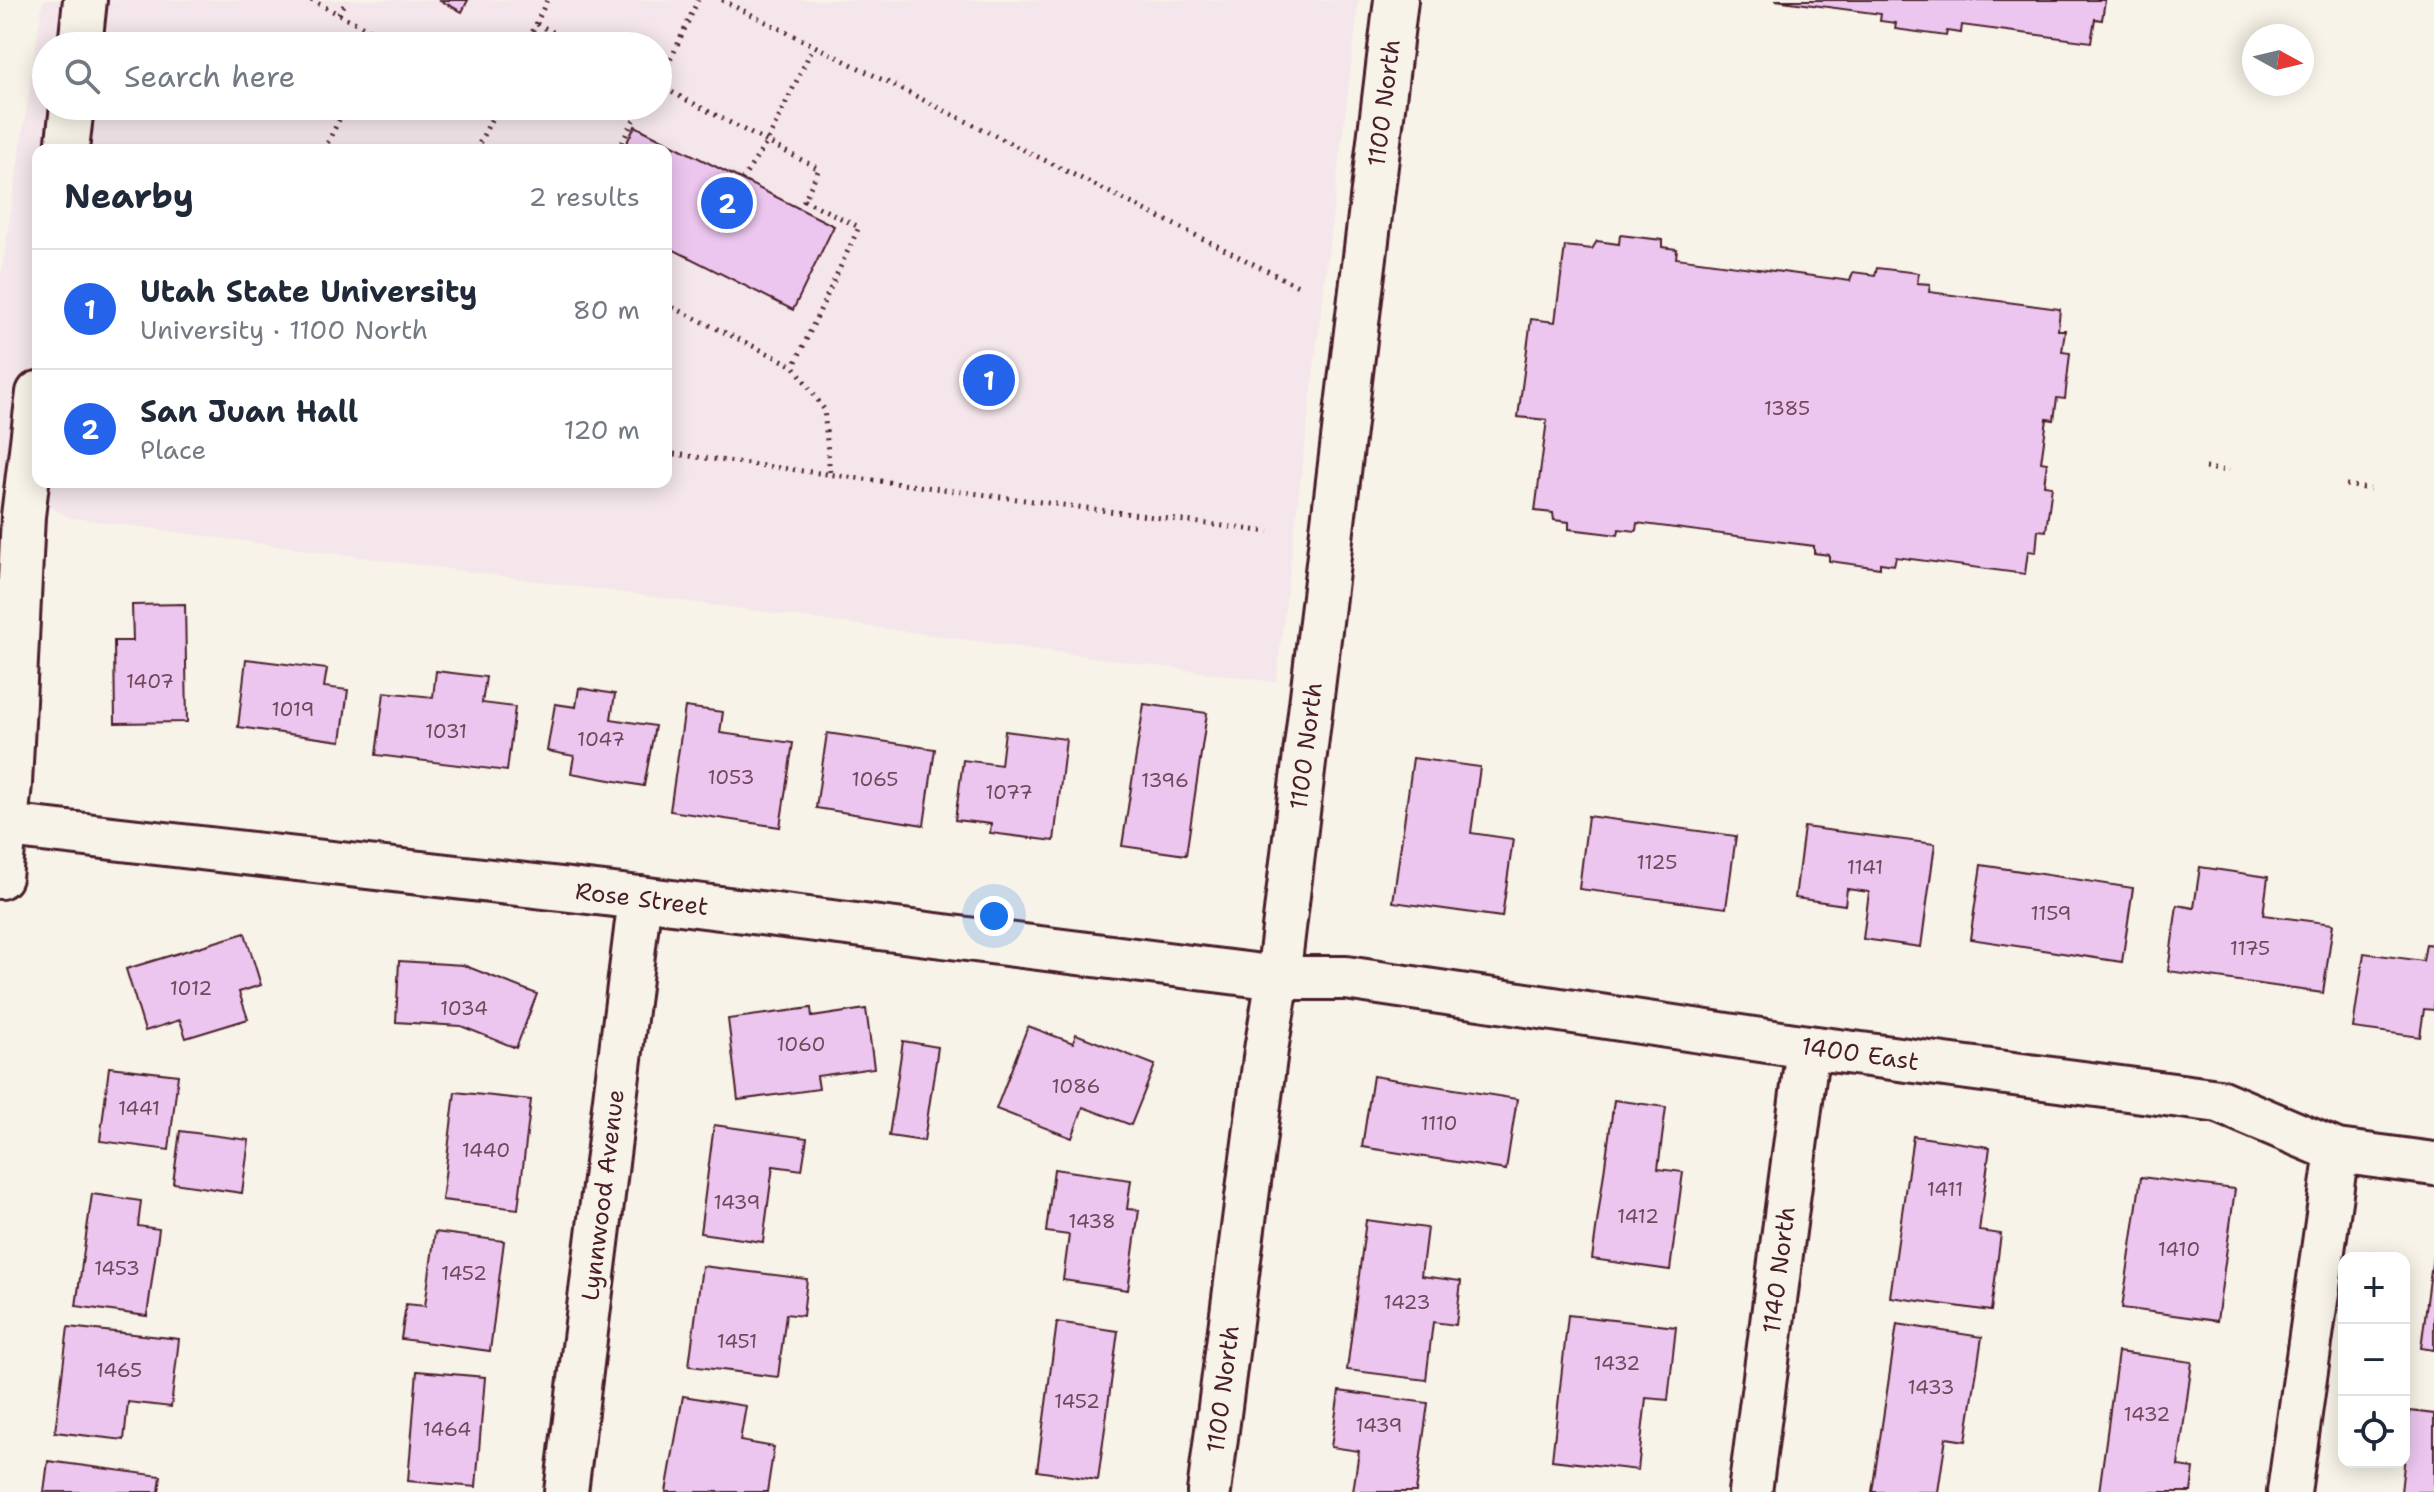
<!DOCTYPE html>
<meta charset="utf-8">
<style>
:root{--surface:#fff;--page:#f2f2f3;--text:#1f2937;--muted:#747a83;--line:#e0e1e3;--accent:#2563eb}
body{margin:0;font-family:"Shantell Sans",sans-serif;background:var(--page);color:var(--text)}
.controls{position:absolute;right:24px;bottom:24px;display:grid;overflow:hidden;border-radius:16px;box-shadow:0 4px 20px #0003}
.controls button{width:72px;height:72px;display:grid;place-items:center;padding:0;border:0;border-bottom:2px solid var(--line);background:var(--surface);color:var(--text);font:40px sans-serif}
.compass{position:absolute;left:2242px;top:24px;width:72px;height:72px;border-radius:50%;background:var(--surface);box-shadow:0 4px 20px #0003;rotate:98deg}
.you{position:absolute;left:994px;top:916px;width:28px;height:28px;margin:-20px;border:6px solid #fff;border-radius:50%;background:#1a73e8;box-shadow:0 0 0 12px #1a73e833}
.badge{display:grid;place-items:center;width:52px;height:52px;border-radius:50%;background:var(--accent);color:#fff;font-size:26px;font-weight:700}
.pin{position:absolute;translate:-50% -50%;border:4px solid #fff;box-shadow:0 2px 8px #0006}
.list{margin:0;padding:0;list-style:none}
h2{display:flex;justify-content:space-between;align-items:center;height:104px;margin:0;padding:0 32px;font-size:34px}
h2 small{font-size:26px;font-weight:400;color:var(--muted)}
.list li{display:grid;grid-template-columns:52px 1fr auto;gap:24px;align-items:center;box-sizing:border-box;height:120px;padding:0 32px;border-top:2px solid var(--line)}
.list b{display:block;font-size:30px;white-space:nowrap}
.list p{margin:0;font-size:26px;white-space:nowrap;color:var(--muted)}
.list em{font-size:26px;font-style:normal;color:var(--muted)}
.icon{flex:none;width:44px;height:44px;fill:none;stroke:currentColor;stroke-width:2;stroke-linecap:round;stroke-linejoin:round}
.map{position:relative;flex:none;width:2434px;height:1492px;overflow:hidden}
.search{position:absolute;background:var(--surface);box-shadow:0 4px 20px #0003;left:32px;top:32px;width:640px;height:88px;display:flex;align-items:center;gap:20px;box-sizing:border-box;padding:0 28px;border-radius:44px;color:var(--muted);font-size:30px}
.panel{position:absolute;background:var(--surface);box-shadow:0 4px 20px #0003;left:32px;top:144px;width:640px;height:344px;border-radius:16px}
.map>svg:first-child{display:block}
</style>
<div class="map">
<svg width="2434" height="1492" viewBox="0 0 2434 1492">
<rect width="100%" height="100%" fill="#f7f3e8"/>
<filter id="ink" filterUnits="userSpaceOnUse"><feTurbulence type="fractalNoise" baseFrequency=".0125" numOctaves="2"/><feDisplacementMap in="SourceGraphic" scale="16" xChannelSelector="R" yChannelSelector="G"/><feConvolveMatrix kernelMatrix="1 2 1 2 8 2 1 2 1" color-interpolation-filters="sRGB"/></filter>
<g filter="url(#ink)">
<!-- built -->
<path fill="#f4e6ea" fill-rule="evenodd" d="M43,0H1359L1276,682L68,517L0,477V282ZM46,46H658V106H46ZM38,150H666V482H38Z"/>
<!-- building -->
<g fill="#ecc6ef" stroke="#4a1f2b" stroke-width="2">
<path d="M439,0H468L462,12Z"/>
<path d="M1775,0H2105L2102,20L2095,19L2091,42L1962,25L1961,33L1947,31L1946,36L1895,29L1896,23L1880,21L1881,14Z"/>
<path d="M635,126L834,226L793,310L666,246V150H623Z"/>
<path d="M1620,235L1662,240V247L1677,249L1676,258L1850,281L1853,272L1875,275L1877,268L1919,273L1917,283L1930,284L1929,292L2060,309L2058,330H2065L2062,352L2070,353L2065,399L2057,398L2054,420L2047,419L2041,462L2047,463L2044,485L2052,486L2046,531L2038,530L2036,552L2028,551L2025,574L1896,557L1894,565L1880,563V568L1829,561V555L1814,553V546L1637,523L1636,531L1619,529L1618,535L1594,532L1569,529V522L1554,520L1553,513L1535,511L1547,420L1518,417L1531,319L1555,322L1565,246L1592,249L1597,241L1619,244Z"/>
<path d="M185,604L187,722L115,723L114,641H133L132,605Z"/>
<path d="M246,659L327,669L324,687L348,690L341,741L238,727Z"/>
<path d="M436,671L486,677L482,703L515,707L507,771L376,755L384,692L433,697Z"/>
<path d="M579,688L615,694L611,719L655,726L644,786L571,773L574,756L547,751L555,704L576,707Z"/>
<path d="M1144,704L1207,713L1186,855L1122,846Z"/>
<path d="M685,707L723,712L720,733L793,743L780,827L670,811Z"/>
<path d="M1005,731L1066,739L1054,841L990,833L991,824L955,820L963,760L1001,765Z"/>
<path d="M827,733L935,749L924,825L816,808Z"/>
<path d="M1413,758L1480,767L1471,833L1513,839L1502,917L1393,902Z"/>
<path d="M1588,816L1736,836L1726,908L1579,889Z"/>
<path d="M1804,827L1935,844L1921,947L1863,939L1869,892L1847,889L1845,905L1795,898Z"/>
<path d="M1981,865L2133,888L2122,962L1970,939Z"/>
<path d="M2200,867L2268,877L2263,915L2333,924L2323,993L2168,971L2177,905L2194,908Z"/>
<path d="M245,933L261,985L239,992L248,1019L186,1038L180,1020L145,1031L126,969Z"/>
<path d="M2426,944L2434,945V1010L2424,1009L2420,1037L2353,1028L2364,953L2423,961Z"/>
<path d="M399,961L463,965L537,994L516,1048L461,1026L396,1022Z"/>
<path d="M811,1008L812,1017L866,1009L874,1068L817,1076L819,1089L738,1100L728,1019Z"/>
<path d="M1028,1026L1073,1043L1076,1034L1155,1065L1131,1125L1083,1107L1072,1138L996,1109Z"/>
<path d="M903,1041L938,1047L924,1141L889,1136Z"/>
<path d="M109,1067L178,1075L169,1150L100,1141Z"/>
<path d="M1373,1076L1517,1099L1506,1170L1362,1147Z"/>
<path d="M455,1092L531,1100L518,1209L442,1200Z"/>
<path d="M1614,1100L1666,1107L1658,1169L1683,1172L1670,1270L1592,1259Z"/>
<path d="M714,1125L807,1138L802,1170L773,1166L763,1242L700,1233Z"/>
<path d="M180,1131L249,1140L242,1193L173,1183Z"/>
<path d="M1913,1136L1990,1147L1979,1231L2001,1234L1991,1311L1890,1297Z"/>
<path d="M1054,1169L1131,1180L1127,1209L1139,1210L1128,1290L1063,1280L1069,1235L1046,1232Z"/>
<path d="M2141,1177L2235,1189L2217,1321L2122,1308Z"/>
<path d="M92,1194L141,1201L138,1226L159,1229L147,1316L76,1306Z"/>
<path d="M1366,1220L1427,1228L1421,1276L1461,1281L1456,1325L1433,1322L1426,1380L1347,1370Z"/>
<path d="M435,1232L504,1241L490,1351L401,1339L406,1304L425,1306Z"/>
<path d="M2434,1248V1350L2421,1348Z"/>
<path d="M702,1266L807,1279L803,1316L786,1314L778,1377L689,1366Z"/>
<path d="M1568,1315L1676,1327L1668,1400L1646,1398L1638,1470L1552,1460Z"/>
<path d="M1057,1322L1118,1331L1098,1480L1037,1471Z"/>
<path d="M1897,1324L1982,1337L1966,1441L1946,1438L1938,1492H1872Z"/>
<path d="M68,1327L179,1339L171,1407L128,1402L124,1440L55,1432Z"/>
<path d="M2118,1352L2192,1362L2178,1466L2194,1468L2191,1492H2099Z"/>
<path d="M417,1371L485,1377L476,1487L408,1481Z"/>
<path d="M1339,1391L1428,1403L1416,1492H1353L1359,1451L1331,1447Z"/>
<path d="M683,1396L746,1406L740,1441L774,1447L767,1492H666Z"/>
<path d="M2410,1411L2434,1414V1492H2401Z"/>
<path d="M48,1461L161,1476L159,1492H44Z"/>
</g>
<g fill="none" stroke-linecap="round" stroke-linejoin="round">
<defs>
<g id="minor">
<path d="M80,46L85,0"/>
<path d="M67,150L72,106"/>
<path d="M7,826L640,898L1278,978H1346L1808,1047L2219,1101L2337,1151L2434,1164"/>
<path d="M0,877L10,784L23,516L38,393"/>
<path d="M566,1492L640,898"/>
<path d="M1209,1492L1266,1050L1278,978L1396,0"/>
<path d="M1750,1492L1808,1047"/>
<path d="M2289,1492L2337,1151"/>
</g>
</defs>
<!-- minor casing -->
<use href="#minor" stroke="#4a1f2b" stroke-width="48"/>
<!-- path -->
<g stroke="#4a1f2b" stroke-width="5" stroke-dasharray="2 6" stroke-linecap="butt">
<path d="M311,0L401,46"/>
<path d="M722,0L1298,286"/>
<path d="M339,14L347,0"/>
<path d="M537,24L581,46"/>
<path d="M375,46L380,35"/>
<path d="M526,46L547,0"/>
<path d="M658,79L664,74L698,0"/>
<path d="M658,85L819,169L804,200L859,227L794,366"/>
<path d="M324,150L346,106"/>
<path d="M476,150L498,106"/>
<path d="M618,150L641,106"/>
<path d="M742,180L767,142L813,47"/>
<path d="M666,304L794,366L824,409L830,474"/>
<path d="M666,453L1269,532"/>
<path d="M2205,468L2229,471"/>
<path d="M2346,485L2370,489"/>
</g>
<!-- minor -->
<use href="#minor" stroke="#f7f3e8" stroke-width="42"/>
</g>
</g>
<g text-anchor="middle" stroke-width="8" stroke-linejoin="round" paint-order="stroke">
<!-- number labels -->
<g font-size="20" fill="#72495c">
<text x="1787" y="415">1385</text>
<text x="150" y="688">1407</text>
<text x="293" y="716">1019</text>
<text x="446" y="738">1031</text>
<text x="601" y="746">1047</text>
<text x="731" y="784">1053</text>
<text x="875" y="786">1065</text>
<text x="1165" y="787">1396</text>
<text x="1009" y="799">1077</text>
<text x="1657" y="869">1125</text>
<text x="1865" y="874">1141</text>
<text x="2051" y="920">1159</text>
<text x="2250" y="955">1175</text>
<text x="191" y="995">1012</text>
<text x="464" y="1015">1034</text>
<text x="801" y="1051">1060</text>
<text x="1076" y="1093">1086</text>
<text x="139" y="1115">1441</text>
<text x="1439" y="1130">1110</text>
<text x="486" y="1157">1440</text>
<text x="1945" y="1196">1411</text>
<text x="737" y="1209">1439</text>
<text x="1638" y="1223">1412</text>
<text x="1092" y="1228">1438</text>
<text x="2179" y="1256">1410</text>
<text x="117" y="1275">1453</text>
<text x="464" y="1280">1452</text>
<text x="1407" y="1309">1423</text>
<text x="737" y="1348">1451</text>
<text x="1617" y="1370">1432</text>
<text x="119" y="1377">1465</text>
<text x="1931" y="1394">1433</text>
<text x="1077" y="1408">1452</text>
<text x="2147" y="1421">1432</text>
<text x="1379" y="1432">1439</text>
<text x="447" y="1436">1464</text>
</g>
<!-- street labels -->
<g font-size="24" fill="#4a1f2b" stroke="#f7f3e8">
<text transform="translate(1384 103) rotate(-83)" y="8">1100 North</text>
<text transform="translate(1306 746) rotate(-83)" y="8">1100 North</text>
<text transform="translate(642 899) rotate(7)" y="8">Rose Street</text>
<text transform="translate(1860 1054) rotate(8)" y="8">1400 East</text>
<text transform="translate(603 1195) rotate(-83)" y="8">Lynnwood Avenue</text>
<text transform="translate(1779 1270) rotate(-83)" y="8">1140 North</text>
<text transform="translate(1223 1389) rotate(-83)" y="8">1100 North</text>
</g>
</g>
</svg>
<div class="controls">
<button>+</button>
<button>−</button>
<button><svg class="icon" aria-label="locate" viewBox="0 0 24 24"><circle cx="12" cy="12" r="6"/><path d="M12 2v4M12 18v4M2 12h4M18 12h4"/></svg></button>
</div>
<svg class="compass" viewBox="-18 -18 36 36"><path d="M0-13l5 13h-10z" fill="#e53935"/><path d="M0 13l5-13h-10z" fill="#747a83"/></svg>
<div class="you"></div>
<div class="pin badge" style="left:989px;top:380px">1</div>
<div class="pin badge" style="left:727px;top:203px">2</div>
<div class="search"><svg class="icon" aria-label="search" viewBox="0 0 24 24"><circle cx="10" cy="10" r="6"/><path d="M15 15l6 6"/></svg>Search here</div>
<section class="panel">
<h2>Nearby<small>2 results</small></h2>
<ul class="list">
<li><span class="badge">1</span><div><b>Utah State University</b><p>University · 1100 North</p></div><em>80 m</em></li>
<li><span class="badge">2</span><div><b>San Juan Hall</b><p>Place</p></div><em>120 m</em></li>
</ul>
</section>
</div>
